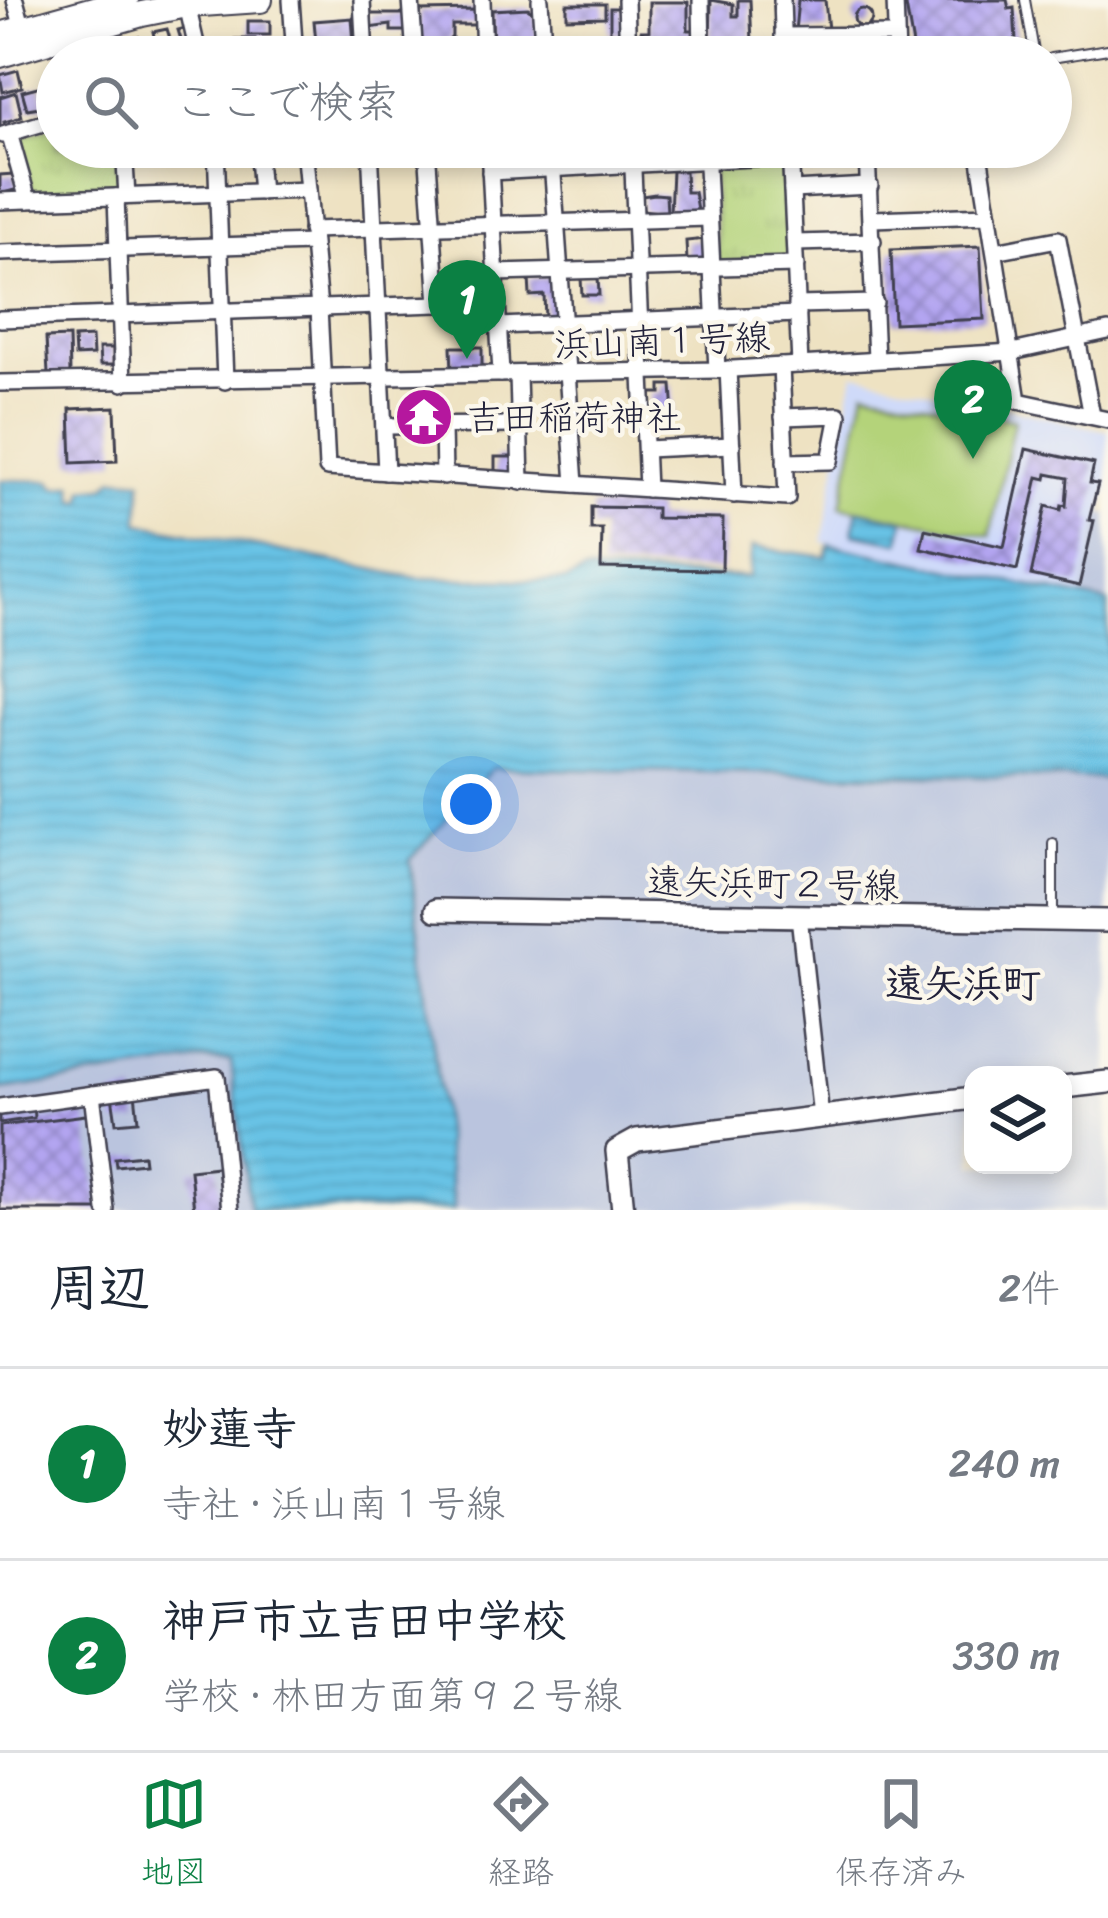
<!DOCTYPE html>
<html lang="ja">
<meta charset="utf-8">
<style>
:root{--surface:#fff;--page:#f2f2f3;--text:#1f2937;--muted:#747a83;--line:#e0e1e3;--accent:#0b8043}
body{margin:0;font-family:Sriracha,"Klee One",sans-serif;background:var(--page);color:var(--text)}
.controls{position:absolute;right:36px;bottom:36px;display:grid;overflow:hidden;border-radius:24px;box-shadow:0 6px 18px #0003}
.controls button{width:108px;height:108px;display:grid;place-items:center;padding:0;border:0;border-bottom:3px solid var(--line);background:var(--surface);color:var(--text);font:60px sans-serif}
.you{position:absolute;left:471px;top:804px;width:42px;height:42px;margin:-30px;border:9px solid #fff;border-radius:50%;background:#1a73e8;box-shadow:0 0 0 18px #1a73e833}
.badge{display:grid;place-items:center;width:78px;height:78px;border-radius:50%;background:var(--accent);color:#fff;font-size:39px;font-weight:700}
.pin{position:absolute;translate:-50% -99px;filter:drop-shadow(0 3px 6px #0008)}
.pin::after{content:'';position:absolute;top:63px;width:42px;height:36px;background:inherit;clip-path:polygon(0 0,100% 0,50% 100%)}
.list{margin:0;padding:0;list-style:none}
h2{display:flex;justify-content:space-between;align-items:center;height:156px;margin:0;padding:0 48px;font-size:51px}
h2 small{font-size:39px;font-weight:400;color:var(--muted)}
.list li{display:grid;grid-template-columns:78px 1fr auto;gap:36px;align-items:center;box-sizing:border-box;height:192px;padding:0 48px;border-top:3px solid var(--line)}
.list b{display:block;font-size:45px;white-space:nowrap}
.list p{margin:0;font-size:39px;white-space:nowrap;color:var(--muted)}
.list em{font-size:39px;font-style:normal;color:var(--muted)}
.icon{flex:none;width:66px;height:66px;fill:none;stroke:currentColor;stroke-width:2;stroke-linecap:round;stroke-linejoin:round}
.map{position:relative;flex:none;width:1108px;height:1210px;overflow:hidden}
.search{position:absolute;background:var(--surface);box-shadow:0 6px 18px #0003;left:36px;right:36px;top:36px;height:132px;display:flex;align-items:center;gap:30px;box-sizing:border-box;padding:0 42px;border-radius:66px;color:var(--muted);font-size:45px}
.sheet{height:540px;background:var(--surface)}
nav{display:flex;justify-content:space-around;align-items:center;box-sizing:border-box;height:168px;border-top:3px solid var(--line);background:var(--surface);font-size:33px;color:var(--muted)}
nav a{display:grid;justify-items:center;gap:6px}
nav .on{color:var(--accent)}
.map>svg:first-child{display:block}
</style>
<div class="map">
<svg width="1108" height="1210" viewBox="0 0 1108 1210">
<defs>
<pattern id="grass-tufts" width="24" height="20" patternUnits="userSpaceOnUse" patternTransform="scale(3)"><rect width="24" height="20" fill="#b4d37a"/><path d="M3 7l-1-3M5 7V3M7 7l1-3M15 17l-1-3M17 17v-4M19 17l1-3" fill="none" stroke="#9ab56a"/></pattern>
<pattern id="water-rules" width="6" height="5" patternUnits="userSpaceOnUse" patternTransform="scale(3)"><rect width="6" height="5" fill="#67c2e5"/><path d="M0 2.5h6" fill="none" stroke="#59a6c5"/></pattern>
<pattern id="building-cross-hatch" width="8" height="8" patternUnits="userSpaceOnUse" patternTransform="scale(3)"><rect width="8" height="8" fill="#b3a5f1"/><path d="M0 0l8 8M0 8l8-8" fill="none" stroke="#9186c4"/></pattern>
</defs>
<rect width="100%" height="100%" fill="#fbf7ec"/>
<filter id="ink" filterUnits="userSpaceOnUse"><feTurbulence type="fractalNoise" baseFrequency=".00833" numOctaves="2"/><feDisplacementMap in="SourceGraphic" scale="24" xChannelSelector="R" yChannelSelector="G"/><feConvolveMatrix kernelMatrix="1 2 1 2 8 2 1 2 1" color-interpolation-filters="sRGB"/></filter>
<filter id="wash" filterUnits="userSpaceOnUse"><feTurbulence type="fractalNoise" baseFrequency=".004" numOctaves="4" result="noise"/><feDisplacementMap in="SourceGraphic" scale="48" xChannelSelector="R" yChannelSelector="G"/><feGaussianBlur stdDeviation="2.7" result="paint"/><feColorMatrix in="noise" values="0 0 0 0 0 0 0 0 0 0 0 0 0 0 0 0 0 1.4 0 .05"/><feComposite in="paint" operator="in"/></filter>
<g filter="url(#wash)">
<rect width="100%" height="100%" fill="#eee2c2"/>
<!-- built -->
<path fill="#cfdaf9" d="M854,373L1108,431V488L1081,598L822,542Z"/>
<!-- industrial -->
<g fill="#bac4de" fill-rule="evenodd">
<path d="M1102,514H1108V603L1081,598Z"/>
<path d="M492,768L1108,779V1210H454L410,860ZM973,1075H1063V1165H973Z"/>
<path d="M205,1060H232L250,1210H0V1090Z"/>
</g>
<!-- grass -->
<g fill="url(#grass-tufts)" stroke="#6b7a5a" stroke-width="3">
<path d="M57,125V147H120V192L37,194L32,190L18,144L22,137Z"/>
<path d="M785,163L792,265L718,264L712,167Z"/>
</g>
<!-- garden -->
<path fill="#b4d37a" stroke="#6b7a5a" stroke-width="3" d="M865,390L1014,420L990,536L841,506Z"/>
<!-- water -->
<g fill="url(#water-rules)" stroke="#447290" stroke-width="3">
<path d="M115,478L142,480L139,523L417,578L566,581L585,572L749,577L752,547L826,557L829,544L1108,603V779L492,768L410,860L454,1210H250L231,1061L205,1060L0,1090V480L51,481L57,488L73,484L75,500L83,501L85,489L104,487Z"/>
<path d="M858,510L904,520L900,542L853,533Z"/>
</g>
<g id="blocks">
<!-- building -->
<g fill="url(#building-cross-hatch)">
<path d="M711,0L733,4V16H738V0H750L752,42L710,43Z"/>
<path d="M798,0H825L828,30L795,31Z"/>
<path d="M905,0H1007L1009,9L1014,8L1017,57H915Z"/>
<path d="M649,2H688V30H694L695,56L636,57L641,31H649Z"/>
<path d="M567,4H605V17L567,18Z"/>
<path d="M528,8L536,15L537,57H493L492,10Z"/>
<rect x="610" y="8" width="13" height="26"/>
<circle cx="863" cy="18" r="9"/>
<path d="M476,10V25H452V37L448,41L420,42L419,11Z"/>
<path d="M372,14H407V31H391V25L369,28Z"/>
<path d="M352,18L355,57H308L307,43L316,42L314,21Z"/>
<rect x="248" y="21" width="22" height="14"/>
<path d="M185,28L193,57H177L174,48L183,46L178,30Z"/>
<path d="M167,29L172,45L157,49L153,32Z"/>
<path d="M139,37L147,52L136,57H85L84,52Z"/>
<rect x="235" y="39" width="20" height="12"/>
<path d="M591,44V53H607L606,48L615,47V52H622V57H563V45Z"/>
<path d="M18,70L22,87L3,92L0,75Z"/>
<path d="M41,86L46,106L27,109L22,91Z"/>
<path d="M16,92L22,117L4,122L5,128L0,130V97Z"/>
<path d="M672,171H685L686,192H694L697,210L670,213Z"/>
<path d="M14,174L18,189L0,194V175Z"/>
<path d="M655,194L666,195L667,213L643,210L642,196Z"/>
<path d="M707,239L709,261H687L686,241Z"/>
<path d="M980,246L984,319L894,323L891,250Z"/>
<path d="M558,277L560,319H545L544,295L530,296L529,278Z"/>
<path d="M598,277L599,295H582L581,278Z"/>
<path d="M69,337L70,374H48L46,338Z"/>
<path d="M92,337L93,355L75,356L74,338Z"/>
<path d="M451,347H482V370L452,371Z"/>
<path d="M99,348H113V365H100Z"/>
<path d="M661,385H672L674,415L652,420L651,393H661Z"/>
<path d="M115,407L117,461L72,463L70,409Z"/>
<path d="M1026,449L1094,464L1090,483L1098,484L1089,520L1094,521L1079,586L1031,575L1046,506L1061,510L1062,505L1066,506L1068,478L1047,474L1046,479L1038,477L1017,570L921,548L925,529L1004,547Z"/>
<rect x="495" y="457" width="21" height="20"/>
<path d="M591,507L656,508V518L723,519L722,570L601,568L602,529H591Z"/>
<path d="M135,1093L138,1121L116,1123L112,1096Z"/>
<path d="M33,1105L34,1118L0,1123V1109Z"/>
<path d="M86,1115L99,1210H0V1126Z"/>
<path d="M143,1155L144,1163L116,1166L115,1158Z"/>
<path d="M217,1167L222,1210H194L190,1170Z"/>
</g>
</g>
</g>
<g filter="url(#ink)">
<use href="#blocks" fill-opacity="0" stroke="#413f4f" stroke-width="3"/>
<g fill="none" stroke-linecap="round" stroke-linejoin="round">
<defs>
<g id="lane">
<path d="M1025,0L1035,57"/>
<path d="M1051,58L1108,49"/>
<path d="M1053,843V919"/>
</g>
<g id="street">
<path d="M15,0L23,29"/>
<path d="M291,0L295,57"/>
<path d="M362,0L365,57"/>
<path d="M411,0L415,57"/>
<path d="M482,0L484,57"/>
<path d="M540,0L544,57"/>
<path d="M626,0L628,57"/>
<path d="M701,0L702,57"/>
<path d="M782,0L784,57"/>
<path d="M895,0L897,57"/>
<path d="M187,5L199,57"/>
<path d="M783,36L895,35"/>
<path d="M9,133L28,200"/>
<path d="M3,135L50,121L57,114"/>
<path d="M124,147L127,196"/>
<path d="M216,147L225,381"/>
<path d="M257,147L261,192"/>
<path d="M304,147L319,308L327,468L787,498L781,366"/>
<path d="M370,147L386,472"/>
<path d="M427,147L438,304"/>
<path d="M489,147L501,374"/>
<path d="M551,147L575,484"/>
<path d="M632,147L647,489"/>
<path d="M706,147L717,370"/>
<path d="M790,147L800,365"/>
<path d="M978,147L1018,401L1108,420"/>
<path d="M867,154L876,359"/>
<path d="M490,172L960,147"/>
<path d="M792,190L870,186"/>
<path d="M116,197L123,383"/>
<path d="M0,201L308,190"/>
<path d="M872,219L989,215"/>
<path d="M311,230L709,218"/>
<path d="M795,243L873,241"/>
<path d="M995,251L1058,239L1092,416"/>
<path d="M0,253L312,243"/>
<path d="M496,273L796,265"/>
<path d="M797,305L875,303"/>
<path d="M0,319L497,302"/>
<path d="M498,326L798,314"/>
<path d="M728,369L734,495"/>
<path d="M518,374L521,482"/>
<path d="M0,383L717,370L1012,352L1108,331"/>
<path d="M783,417L839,415L830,461L785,462"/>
<path d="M384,426L519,425"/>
<path d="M443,426L444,477"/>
<path d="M646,449L732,445"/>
<path d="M799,916L821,1117"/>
<path d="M92,1094L106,1210"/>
<path d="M0,1107L217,1077L230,1210"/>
</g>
<g id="secondary">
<path d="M436,910L1108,921"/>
<path d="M1063,1087L1108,1082"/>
<path d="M623,1210L617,1151L637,1140L973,1098"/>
</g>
<g id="primary">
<path d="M0,35L126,0"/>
<path d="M0,55L142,14L187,5L260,0"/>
</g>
</defs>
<!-- lane casing -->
<use href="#lane" stroke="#413f4f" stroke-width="12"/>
<!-- street casing -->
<use href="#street" stroke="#413f4f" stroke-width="20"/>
<!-- secondary casing -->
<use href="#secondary" stroke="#413f4f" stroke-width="26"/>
<!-- primary casing -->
<use href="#primary" stroke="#413f4f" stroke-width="28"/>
<!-- lane -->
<use href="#lane" stroke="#fff" stroke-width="8"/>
<!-- street -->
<use href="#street" stroke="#fff" stroke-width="15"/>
<!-- secondary -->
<use href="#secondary" stroke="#fff" stroke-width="21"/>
<!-- primary -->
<use href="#primary" stroke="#fff" stroke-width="24"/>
</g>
</g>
<!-- icons -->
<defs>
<symbol id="temple-disc" viewBox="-11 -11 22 22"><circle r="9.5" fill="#b5179e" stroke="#fbf7ec"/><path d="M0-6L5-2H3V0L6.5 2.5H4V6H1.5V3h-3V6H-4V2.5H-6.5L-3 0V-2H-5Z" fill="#fff"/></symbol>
</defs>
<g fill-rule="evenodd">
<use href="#temple-disc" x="391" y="384" width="66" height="66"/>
</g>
<g text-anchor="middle" stroke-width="9" stroke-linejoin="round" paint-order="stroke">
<!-- street labels -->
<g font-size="36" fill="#22223b" stroke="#fbf7ec">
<text transform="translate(662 340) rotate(-2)" y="13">浜山南１号線</text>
<text transform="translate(773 883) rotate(1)" y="13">遠矢浜町２号線</text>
</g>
<!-- poi labels -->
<g font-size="36" fill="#22223b" stroke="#fbf7ec" text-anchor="start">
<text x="466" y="430">吉田稲荷神社</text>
</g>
<!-- neighbourhood labels -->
<g font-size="39" font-weight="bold" fill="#22223b" stroke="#fbf7ec">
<text x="963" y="997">遠矢浜町</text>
</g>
</g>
</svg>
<div class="controls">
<button><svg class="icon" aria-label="layers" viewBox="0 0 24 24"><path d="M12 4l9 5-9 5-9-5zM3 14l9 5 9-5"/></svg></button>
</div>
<div class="you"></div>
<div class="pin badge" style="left:467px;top:359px">1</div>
<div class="pin badge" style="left:973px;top:459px">2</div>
<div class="search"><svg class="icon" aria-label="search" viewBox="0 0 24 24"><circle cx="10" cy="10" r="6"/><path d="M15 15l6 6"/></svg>ここで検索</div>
</div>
<section class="sheet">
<h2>周辺<small>2件</small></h2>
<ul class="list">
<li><span class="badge">1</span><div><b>妙蓮寺</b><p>寺社 · 浜山南１号線</p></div><em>240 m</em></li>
<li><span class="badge">2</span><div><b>神戸市立吉田中学校</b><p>学校 · 林田方面第９２号線</p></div><em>330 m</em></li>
</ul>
</section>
<nav>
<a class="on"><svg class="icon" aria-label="map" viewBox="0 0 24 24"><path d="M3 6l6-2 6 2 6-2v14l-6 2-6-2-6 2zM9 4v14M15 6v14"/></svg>地図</a>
<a><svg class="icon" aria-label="directions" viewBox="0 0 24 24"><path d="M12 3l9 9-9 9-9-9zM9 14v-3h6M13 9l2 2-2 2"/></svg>経路</a>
<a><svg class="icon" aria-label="saved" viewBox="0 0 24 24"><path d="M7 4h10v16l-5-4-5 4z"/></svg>保存済み</a>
</nav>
